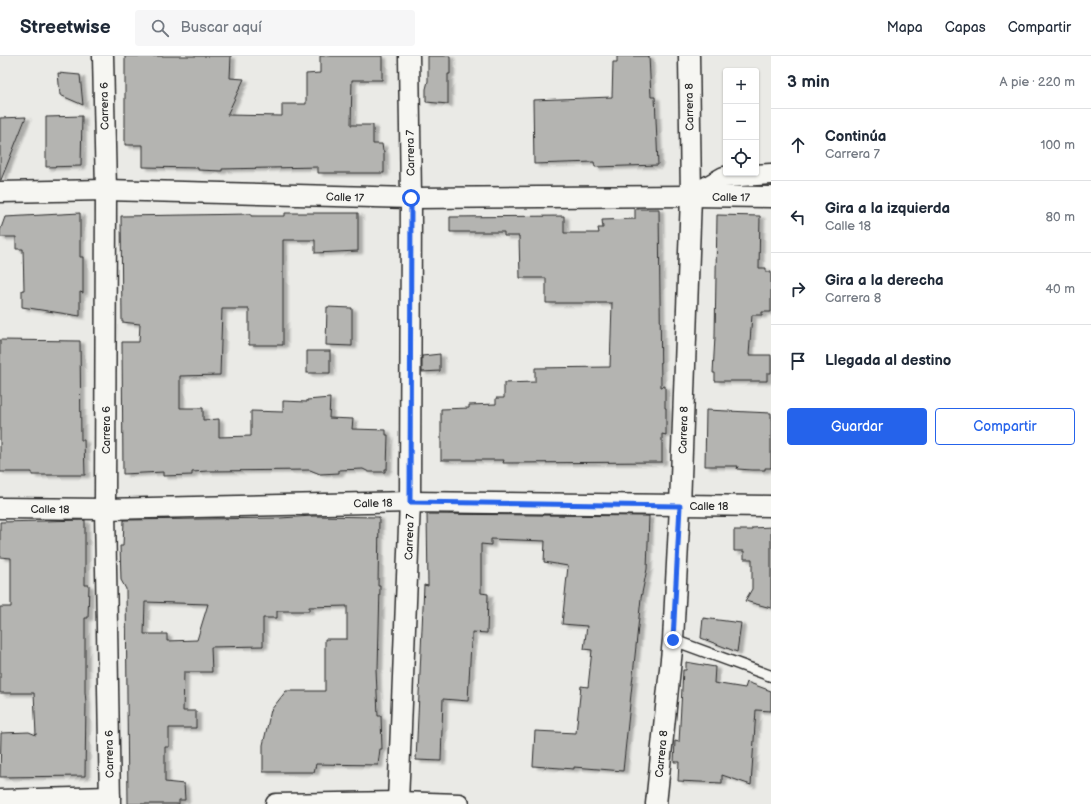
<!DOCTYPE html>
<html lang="es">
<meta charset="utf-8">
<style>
:root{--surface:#fff;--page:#f6f6f7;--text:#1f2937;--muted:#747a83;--line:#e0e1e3;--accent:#2563eb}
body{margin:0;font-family:"Balsamiq Sans",sans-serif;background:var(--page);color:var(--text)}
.controls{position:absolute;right:12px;top:12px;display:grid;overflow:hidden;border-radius:4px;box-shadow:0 1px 3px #0004}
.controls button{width:36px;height:36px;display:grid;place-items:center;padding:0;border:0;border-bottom:1px solid var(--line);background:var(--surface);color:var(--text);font:20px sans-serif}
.stop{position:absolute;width:12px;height:12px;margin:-9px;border:3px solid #2563eb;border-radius:50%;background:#fff}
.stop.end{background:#2563eb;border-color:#fff;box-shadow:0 1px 4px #0008}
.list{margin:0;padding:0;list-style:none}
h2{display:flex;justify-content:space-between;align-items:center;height:52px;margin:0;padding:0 16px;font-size:17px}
h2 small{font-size:13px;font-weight:400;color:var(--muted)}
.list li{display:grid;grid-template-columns:26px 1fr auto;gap:12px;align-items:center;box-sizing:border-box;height:72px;padding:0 16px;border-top:1px solid var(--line)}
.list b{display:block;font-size:15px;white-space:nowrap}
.list p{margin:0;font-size:13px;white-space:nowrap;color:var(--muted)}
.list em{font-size:13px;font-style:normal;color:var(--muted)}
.actions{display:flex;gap:8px;padding:12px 16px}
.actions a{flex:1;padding:9px 0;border:1px solid var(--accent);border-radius:4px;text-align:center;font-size:14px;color:var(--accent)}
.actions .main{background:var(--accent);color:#fff}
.icon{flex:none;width:22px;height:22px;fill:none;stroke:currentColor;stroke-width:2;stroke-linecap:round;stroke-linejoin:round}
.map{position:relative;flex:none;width:771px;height:748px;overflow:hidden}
header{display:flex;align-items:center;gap:24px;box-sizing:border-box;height:56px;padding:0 20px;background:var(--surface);border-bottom:1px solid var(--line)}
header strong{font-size:19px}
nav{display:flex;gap:22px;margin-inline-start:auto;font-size:14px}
.search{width:280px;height:36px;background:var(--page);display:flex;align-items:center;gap:10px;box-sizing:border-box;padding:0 14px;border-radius:4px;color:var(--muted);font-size:15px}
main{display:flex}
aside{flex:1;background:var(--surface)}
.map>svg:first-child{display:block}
</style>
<header>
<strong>Streetwise</strong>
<div class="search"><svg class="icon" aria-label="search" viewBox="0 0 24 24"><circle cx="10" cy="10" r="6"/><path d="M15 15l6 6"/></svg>Buscar aquí</div>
<nav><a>Mapa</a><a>Capas</a><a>Compartir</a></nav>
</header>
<main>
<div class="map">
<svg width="771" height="748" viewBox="0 0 771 748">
<defs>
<filter id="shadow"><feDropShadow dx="4.5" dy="2.5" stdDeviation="1" flood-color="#0004"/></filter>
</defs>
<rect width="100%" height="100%" fill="#eaeae6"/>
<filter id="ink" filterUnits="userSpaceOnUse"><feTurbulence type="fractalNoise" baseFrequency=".025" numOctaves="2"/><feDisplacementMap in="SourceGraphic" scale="8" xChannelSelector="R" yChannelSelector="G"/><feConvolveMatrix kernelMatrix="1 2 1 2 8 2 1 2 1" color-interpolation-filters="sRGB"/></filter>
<g filter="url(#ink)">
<!-- building -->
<g fill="#b4b4b1" stroke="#2b2b2b" fill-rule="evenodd" filter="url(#shadow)">
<path d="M125,0H231L230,22L244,23L227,59L282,60V48H306V18L320,17V0H382V24H352L351,69H373V88H382L383,95H384V117H318V111L222,113V115L198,114V112L143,111V89H125Z"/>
<path d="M428,0H450V18H448V48L426,46V33L428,25Z"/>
<path d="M617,0H649L651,41H655L658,109L595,111L594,106L534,108L533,44L612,41L613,6H617Z"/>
<path d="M58,17L80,19L83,49L60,39Z"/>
<path d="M82,60L81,110L46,111V61Z"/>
<path d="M26,61L1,124H0V62Z"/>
<path d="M635,153H659L661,331L665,330V352H666V379L662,378V406L503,407L504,404H441V353L469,352V349L496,348V342H504V327L535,326V312L610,311L612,247H546V222H520L519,180H504V176H450V161L564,160V177H599L598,172H603L602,164L635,163Z"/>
<path d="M80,157V201H83V237L80,236V260L22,251V234H24L23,193H16V181H0V175L5,161Z"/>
<path d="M285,157H358V195L315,197V184H283V289H249V253H222L220,319L180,320V352H203V364L219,363V381L251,380V355L283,356V345L307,346V344L330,342L329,362L353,363L352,373L386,374V379H388L387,413H385V416H369L363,413L339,414V417L320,418L310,414L208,415L192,416V419L163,420V416L123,418L122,286H139L140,268L122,266L121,160L251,158V160H285Z"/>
<path d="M717,159L760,160L759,212H766V216H771V256H762V259H752L749,299H771V317H767V325H715V317H713L715,280Z"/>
<path d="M327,251L352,252V290L326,289Z"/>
<path d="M0,284L80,285L81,384H84L85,419H32V416H0Z"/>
<rect x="307" y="295" width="23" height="22"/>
<path d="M440,298V315L422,316V300Z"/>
<path d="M706,354L771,357V412H765V414H752L737,413L738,410H705Z"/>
<path d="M427,458L649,460L647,513L641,542L623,715L574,711V713L533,710L535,675L576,677L581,630L588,631L592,594L584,593L587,570L562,568L568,510L544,506L545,485L491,483V489L481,488V537L488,538L487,577L472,576V586H471L468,645L443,643L441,705L416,704L424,529L428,530Z"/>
<path d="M313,460L379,461L378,530H380L378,613H376L378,660H381L382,693H380L378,709L316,708L314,716H263V689L271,654L286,635H325V583H347V550L309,551V555H277V562H263V590L211,591L212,616H184L183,655H196V672H169V691H165V726L184,728L185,744H179V748H128L126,533L121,524L120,490H123L124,464L280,462ZM145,546L208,548L197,584L167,585V578H144Z"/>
<path d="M85,464V529H89L88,562H85V636L86,646L85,720L0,721L1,677L29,676L36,679L34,637H0V551H11V502L0,501V466Z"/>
<path d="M771,471V552L745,545L752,533V503H744V495H734V474H752V472Z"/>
<path d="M703,562L741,567L737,596L701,582Z"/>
<path d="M686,606L715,611L714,627L745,632L747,626L771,635V655L756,654L751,729L722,719V727L678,725L679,706H674L675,685L679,686L683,614H686Z"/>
</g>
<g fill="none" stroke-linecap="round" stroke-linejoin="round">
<defs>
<path id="lane" d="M673,584L771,620"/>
<g id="street">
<path d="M103,0L106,134L105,453L110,748"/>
<path d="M0,136L106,134L411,142L691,140L771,141"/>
<path d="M691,140L724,121L771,118"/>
<path d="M0,452L105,453L410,446L771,450"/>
<path d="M0,744L110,741"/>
<path d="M398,746L410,446L411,142L409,0"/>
<path d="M276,748L398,746L459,748"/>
<path d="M656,748L673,584L680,450L691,140L689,0"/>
</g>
</defs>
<!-- lane casing -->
<use href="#lane" stroke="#2b2b2b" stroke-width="13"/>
<!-- street casing -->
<use href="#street" stroke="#2b2b2b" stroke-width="23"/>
<!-- lane -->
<use href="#lane" stroke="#f6f6f2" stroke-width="10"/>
<!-- street -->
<use href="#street" stroke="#f6f6f2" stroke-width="20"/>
</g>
</g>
<g fill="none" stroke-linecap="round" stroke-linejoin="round" filter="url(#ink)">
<!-- route -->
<path stroke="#2563eb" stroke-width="5" d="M411,142L410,446L680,450L673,584"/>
</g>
<g text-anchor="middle" stroke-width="3.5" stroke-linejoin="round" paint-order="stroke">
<!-- street labels -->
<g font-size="11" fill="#2b2b2b" stroke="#f6f6f2">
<text transform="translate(104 50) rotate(-91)" y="4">Carrera 6</text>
<text transform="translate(689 51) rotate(-91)" y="4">Carrera 8</text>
<text transform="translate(410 97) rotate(-91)" y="4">Carrera 7</text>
<text transform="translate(345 141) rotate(2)" y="4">Calle 17</text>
<text transform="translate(731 141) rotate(1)" y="4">Calle 17</text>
<text transform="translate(106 374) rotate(-90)" y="4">Carrera 6</text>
<text transform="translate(683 374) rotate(-88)" y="4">Carrera 8</text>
<text transform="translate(373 447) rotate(-1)" y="4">Calle 18</text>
<text x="709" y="454">Calle 18</text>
<text transform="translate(50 453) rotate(1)" y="4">Calle 18</text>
<text transform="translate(409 481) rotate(-88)" y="4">Carrera 7</text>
<text transform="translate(109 698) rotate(-91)" y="4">Carrera 6</text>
<text transform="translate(661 698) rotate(-84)" y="4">Carrera 8</text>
</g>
</g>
</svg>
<div class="controls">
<button>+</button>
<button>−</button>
<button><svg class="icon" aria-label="locate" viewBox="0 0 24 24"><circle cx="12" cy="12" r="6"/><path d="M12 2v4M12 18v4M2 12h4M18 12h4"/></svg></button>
</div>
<div class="stop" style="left:411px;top:142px"></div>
<div class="stop end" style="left:673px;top:584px"></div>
</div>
<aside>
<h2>3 min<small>A pie · 220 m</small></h2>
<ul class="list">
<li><svg class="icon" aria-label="ahead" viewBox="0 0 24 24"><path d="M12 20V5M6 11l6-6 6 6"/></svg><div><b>Continúa</b><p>Carrera 7</p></div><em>100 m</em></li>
<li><svg class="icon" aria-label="left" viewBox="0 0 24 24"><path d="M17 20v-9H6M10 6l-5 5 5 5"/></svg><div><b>Gira a la izquierda</b><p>Calle 18</p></div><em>80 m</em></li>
<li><svg class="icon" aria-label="right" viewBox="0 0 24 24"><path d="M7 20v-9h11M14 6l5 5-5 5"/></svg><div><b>Gira a la derecha</b><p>Carrera 8</p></div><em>40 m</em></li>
<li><svg class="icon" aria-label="arrive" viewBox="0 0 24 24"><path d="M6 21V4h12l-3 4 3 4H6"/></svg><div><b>Llegada al destino</b></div></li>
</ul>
<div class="actions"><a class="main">Guardar</a><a>Compartir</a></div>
</aside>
</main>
